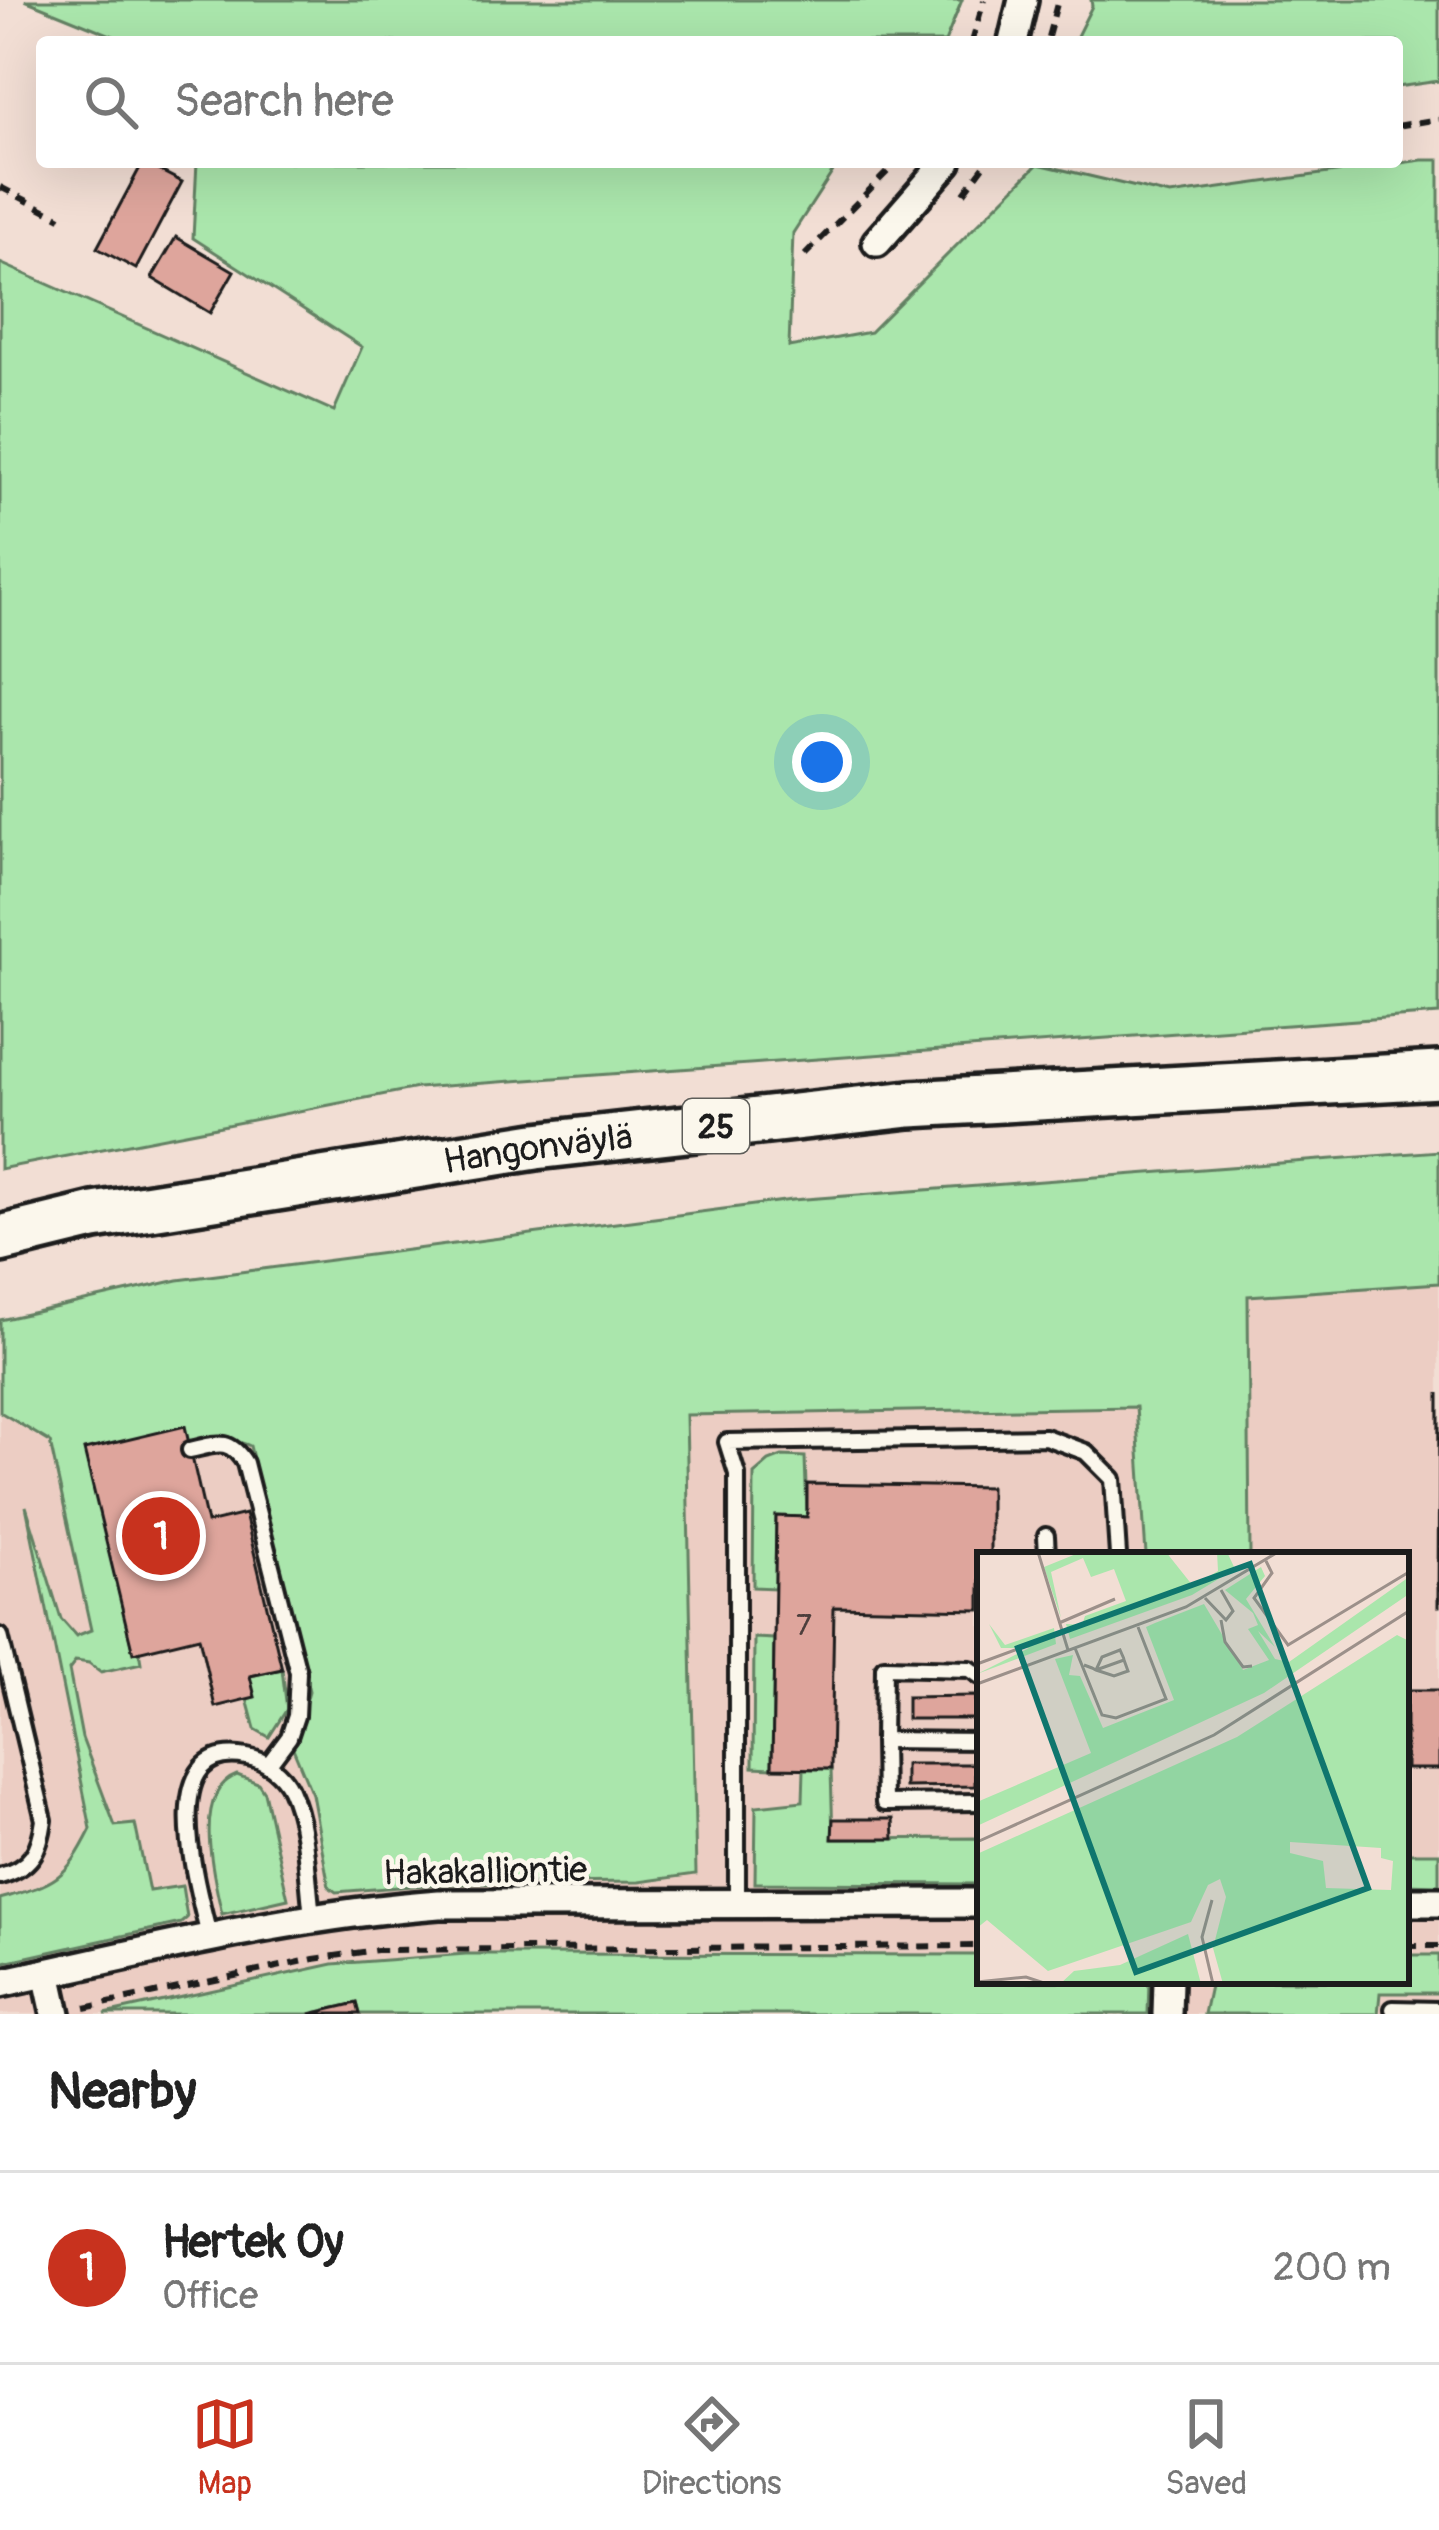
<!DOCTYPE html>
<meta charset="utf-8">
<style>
:root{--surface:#fff;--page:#f2f2f2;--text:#222;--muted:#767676;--line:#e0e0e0;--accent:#c8321e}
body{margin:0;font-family:Pangolin,sans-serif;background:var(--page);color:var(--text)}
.you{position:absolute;left:822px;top:762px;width:42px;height:42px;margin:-30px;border:9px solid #fff;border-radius:50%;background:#1a73e8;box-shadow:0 0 0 18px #1a73e833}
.badge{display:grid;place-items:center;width:78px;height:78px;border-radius:50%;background:var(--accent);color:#fff;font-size:39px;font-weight:700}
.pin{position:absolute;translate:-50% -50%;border:6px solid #fff;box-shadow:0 3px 12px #0006}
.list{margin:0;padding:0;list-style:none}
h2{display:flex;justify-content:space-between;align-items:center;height:156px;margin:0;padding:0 48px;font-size:51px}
h2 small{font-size:39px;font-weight:400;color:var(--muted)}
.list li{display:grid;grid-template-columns:78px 1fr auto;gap:36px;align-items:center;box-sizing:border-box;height:192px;padding:0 48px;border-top:3px solid var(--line)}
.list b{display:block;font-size:45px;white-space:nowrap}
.list p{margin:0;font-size:39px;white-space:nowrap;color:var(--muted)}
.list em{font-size:39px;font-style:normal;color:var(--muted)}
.icon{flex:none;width:66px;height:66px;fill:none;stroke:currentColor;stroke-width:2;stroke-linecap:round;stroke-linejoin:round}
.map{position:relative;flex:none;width:1439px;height:2014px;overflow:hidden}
.search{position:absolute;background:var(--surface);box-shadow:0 12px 48px #0002;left:36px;right:36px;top:36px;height:132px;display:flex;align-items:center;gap:30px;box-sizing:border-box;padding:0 42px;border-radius:12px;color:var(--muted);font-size:45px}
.sheet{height:348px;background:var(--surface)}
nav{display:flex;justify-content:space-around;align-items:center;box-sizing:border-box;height:168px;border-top:3px solid var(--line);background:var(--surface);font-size:33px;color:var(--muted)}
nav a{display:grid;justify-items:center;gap:6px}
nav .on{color:var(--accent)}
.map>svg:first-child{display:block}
</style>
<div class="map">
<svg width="1439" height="2014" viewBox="0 0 1439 2014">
<rect width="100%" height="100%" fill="#f2ded4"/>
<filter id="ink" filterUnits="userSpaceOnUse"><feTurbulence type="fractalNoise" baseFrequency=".00833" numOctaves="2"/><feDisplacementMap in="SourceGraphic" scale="24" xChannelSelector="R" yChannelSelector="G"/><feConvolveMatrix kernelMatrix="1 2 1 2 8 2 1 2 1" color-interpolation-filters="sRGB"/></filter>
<g filter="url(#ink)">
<!-- built -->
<g fill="#eccdc3">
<path d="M1439,1283V2014H1148V1981H1406V1555H1231L1240,1296Z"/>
<path d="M268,1389L686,1414L1137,1407L1146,1555H980V1963L870,1961L387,2014H0V1412L50,1442Z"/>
</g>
<!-- green -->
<g fill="#aae6ac" stroke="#638164" stroke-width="3">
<path d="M25,0H962L945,42H128Z"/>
<path d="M1091,0H1439V81L1397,87V42H1074L1092,6Z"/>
<path d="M1422,160H1439V1014L417,1088L0,1169V263L334,411L362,347L193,238L197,162H839L793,233L789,347L870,332L1038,164L1170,195Z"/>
<path d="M1439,1151V1283L1248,1296L1250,1555H1146L1136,1407L686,1415L696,1874L639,1882L437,1884L336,1892L329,1887L312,1794L293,1748L309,1691L250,1446C223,1431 121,1448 85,1450L133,1652L139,1651L141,1663L101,1672L89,1663L76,1661L69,1670L82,1738L115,1826L135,1824L149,1891L182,1886L187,1918L181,1923L0,1963V1899C55,1883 65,1881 91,1829L26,1506L61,1619L76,1636L91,1630L50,1442L0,1412V1320L178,1280L792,1200Z"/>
<path d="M782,1456L805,1457L807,1517L776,1516L775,1588L753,1587L754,1474L769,1461Z"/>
<path d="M754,1638L774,1639L772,1768L753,1767Z"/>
<path d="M282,1669L287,1709L269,1737L255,1729L247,1699L254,1697L250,1676Z"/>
<path d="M804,1769H831L833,1839L980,1838V1884L755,1883L756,1806L803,1801Z"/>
<path d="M237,1775L258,1783L264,1792L288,1899L222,1914C214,1878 191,1792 237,1775Z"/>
<path d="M1406,1853H1439V1885L1406,1884Z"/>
<path d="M466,1954L980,1955V1981H1149L1148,2014H360L357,2003L309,2014H105L333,1964Z"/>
<path d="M1406,1955H1439V1993H1380L1378,2014H1204L1211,1981H1406Z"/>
</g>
<!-- building -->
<g fill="#dea59c" stroke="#1c1c1c" stroke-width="3">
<path d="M143,162L182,182L136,269L97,248Z"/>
<path d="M176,237L234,271L210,313L152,278Z"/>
<path d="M1439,1393V1606H1438Z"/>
<path d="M185,1426L207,1523L245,1514L282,1669L250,1676L255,1697L215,1707L199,1637L133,1653L84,1450Z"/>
<path d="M807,1484L990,1487V1555H980V1610L834,1607L831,1769L772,1768L776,1516L807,1517Z"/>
<rect x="1406" y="1690" width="33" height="79"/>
<path d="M976,1696V1719H907V1697Z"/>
<path d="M905,1764H975V1786L905,1787Z"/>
<path d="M833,1819H893L894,1839H832Z"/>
<path d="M357,2003L360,2014H310Z"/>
</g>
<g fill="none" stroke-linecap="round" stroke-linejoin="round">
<defs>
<g id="service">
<path d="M190,1450C217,1444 229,1437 245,1463L298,1672L296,1716L289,1737L268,1765"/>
<path d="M1046,1536L1047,1555"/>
<path d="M0,1636L44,1820C40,1850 31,1868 0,1876"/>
<path d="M980,1676L970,1669L884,1667L883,1740L980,1741"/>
<path d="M883,1740L884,1803L980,1802"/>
<path d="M737,1904V1474L727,1442L1045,1437L1086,1452L1113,1479L1118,1555"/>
<path d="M209,1936C198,1889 153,1739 247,1757C265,1760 282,1772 290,1789C307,1826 307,1876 312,1916"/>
<path d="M1393,2009L1439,2010"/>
</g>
<g id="minor">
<path d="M1013,42L1023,0"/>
<path d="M877,242L947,162"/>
<path d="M1406,1902H1439"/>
<path d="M47,1973L56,2014"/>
<path d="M0,1983C146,1952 289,1915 439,1904L980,1903"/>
<path d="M1167,2014L1168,1981"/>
</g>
<g id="trunk">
<path id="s1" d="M0,1239L94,1216L536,1146L910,1104L1439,1075"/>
</g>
</defs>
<!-- service casing -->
<use href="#service" stroke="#1c1c1c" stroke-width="22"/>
<!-- minor casing -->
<use href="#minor" stroke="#1c1c1c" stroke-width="36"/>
<!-- trunk casing -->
<use href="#trunk" stroke="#1c1c1c" stroke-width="54"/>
<!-- path -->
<g stroke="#1c1c1c" stroke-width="6" stroke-dasharray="12 9" stroke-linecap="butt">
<path d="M1048,37L1058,0"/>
<path d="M972,42L984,0"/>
<path d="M1397,126L1439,119"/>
<path d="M0,187L61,218"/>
<path d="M964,193L987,162"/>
<path d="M805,255L897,162"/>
<path d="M1406,1946H1439"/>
<path d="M85,2008L314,1959L377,1950L980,1946"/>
</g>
<!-- service -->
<use href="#service" stroke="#fbf7ec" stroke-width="14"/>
<!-- minor -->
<use href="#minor" stroke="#fbf7ec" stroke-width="27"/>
<!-- trunk -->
<use href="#trunk" stroke="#fbf7ec" stroke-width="45"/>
</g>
</g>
<g text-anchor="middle" stroke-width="9" stroke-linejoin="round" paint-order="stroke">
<!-- number labels -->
<g font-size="30" fill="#4c3e3c">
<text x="804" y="1635">7</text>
</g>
<!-- shield labels -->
<rect fill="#fbf7ec" stroke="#5f5e5a" stroke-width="3" x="683" y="1099" width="66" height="54" rx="9"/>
<g font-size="33" font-weight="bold" fill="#1c1c1c">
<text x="716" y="1138">25</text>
</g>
<!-- street labels -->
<g font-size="36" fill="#1c1c1c" stroke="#fbf7ec">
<text dy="13" stroke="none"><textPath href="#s1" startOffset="546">Hangonväylä</textPath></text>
<text transform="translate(485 1870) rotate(-1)" y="13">Hakakalliontie</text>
</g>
</g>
<!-- overview -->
<g transform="translate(977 1552)">
<rect width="432" height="432" fill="#f2ded4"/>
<path d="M104,0H189L216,34L241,19L240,0H250L258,17L215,43L93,87L89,72L105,73L108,64L149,49L137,17L114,25L106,6L74,20L84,66L67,15ZM284,15L288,24L269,47L298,95L281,79L298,107L312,110L432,25V42L287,141L0,274V250L114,201L78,107L96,103L92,123L103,124L126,176L197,148L169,75L178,71L227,52L266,118L292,108L271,77L281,73L276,61L248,38ZM12,72L28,93L77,76L79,92L0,122L52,96H24ZM420,83L432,89V432H246L236,396L249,345L243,327L231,333L214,370L71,419L10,368L0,376V302L260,185ZM313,290L404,296V306L416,309L414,338L349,336L346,309L313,301ZM211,382L224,432H83L97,419L143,413Z" fill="#aae6ac" fill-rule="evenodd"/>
<path fill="none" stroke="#9c908a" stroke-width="3" d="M61,0L91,98M289,9L295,21L277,46L311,93L432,20M228,46L249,68L256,59L244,38M244,68L248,90L266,115L275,114M82,71L138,47M98,96L125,163L139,166L189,147L161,75M0,112L49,94M107,113L115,116L119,118L137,124L151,119L147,108L119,118M119,118L125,105L143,98L147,107M0,132L209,55L301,0M0,290L237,183L432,59M235,348L225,385L236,432M0,430L49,425L70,432"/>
<path fill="#0f766e" fill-opacity="0.15" stroke="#0f766e" stroke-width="6" d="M273,12L391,336L159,420L41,96Z"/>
<rect width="432" height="432" fill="none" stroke="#1c1c1c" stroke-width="6"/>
</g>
</svg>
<div class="you"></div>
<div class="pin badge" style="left:161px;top:1536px">1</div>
<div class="search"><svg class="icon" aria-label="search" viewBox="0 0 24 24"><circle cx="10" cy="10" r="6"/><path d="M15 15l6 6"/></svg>Search here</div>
</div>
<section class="sheet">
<h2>Nearby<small></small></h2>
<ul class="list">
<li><span class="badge">1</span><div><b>Hertek Oy</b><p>Office</p></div><em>200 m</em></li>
</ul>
</section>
<nav>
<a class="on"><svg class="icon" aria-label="map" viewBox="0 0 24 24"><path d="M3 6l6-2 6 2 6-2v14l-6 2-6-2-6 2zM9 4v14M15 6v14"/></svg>Map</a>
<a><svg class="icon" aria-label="directions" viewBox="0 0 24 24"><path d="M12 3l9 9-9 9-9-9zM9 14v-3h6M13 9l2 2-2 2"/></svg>Directions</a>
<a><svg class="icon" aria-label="saved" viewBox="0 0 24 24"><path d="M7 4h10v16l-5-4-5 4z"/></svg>Saved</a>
</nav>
